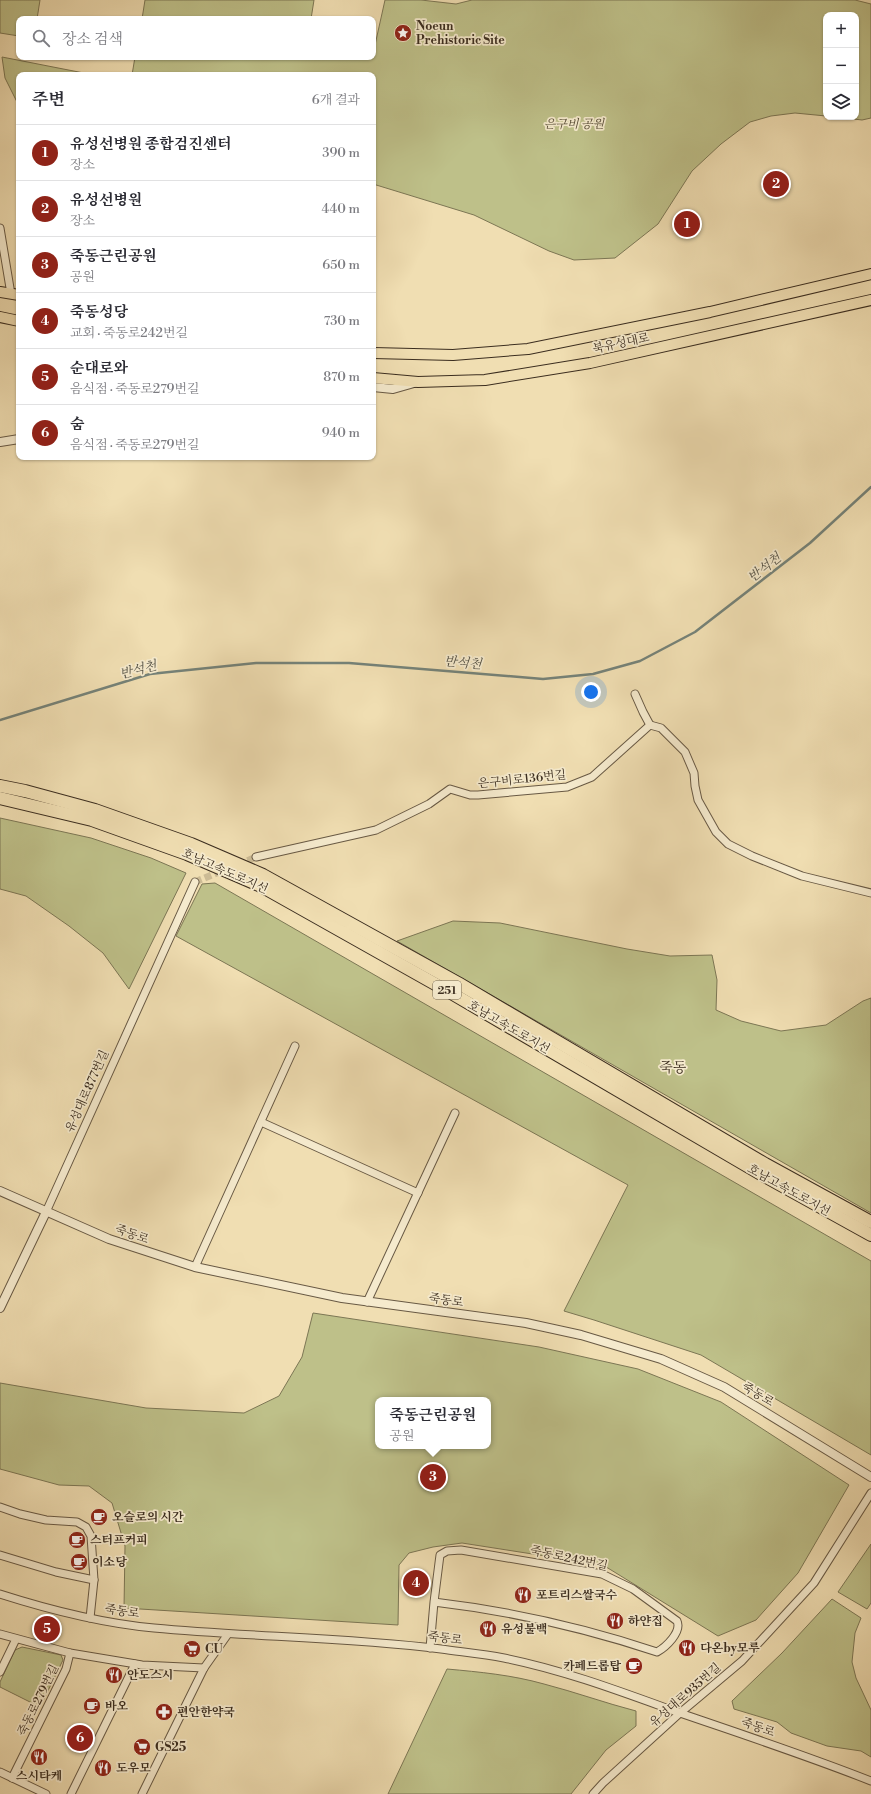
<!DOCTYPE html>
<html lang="ko">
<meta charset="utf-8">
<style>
:root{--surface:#fff;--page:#f7f7f7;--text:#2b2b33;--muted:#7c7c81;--line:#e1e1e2;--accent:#8f2418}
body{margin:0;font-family:"Libre Bodoni","Noto Serif KR",serif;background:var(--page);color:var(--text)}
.controls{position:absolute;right:12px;top:12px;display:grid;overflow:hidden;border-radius:8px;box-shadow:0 1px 3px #0004}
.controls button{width:36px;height:36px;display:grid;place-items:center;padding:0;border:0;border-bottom:1px solid var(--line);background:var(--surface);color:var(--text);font:20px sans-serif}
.you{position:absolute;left:591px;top:692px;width:14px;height:14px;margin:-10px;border:3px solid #fff;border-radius:50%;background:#1a73e8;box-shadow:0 0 0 6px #1a73e833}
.badge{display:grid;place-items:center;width:26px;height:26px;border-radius:50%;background:var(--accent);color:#fff;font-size:13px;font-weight:700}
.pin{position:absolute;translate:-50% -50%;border:2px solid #fff;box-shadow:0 1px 4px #0006}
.popup{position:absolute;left:375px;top:1397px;width:116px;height:52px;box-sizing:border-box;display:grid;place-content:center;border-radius:8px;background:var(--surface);filter:drop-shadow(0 1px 3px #0005);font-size:13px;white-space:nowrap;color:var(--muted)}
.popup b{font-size:15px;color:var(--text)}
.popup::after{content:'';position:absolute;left:50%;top:100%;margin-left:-8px;border:8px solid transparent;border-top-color:var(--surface)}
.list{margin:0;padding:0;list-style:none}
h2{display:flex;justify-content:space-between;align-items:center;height:52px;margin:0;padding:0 16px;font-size:17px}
h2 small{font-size:13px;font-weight:400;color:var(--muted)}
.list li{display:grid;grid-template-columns:26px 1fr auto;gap:12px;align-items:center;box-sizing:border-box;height:56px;padding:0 16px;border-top:1px solid var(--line)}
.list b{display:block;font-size:15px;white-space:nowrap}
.list p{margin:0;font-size:13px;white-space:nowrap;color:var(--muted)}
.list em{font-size:13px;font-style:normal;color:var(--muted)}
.icon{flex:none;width:22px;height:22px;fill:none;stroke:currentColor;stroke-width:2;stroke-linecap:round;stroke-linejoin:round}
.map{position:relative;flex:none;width:871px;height:1794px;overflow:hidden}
.search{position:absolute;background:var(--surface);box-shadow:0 1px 3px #0004;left:16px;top:16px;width:360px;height:44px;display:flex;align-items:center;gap:10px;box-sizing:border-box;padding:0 14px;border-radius:8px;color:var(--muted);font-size:15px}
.panel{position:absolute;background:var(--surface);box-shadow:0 1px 3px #0004;left:16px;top:72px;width:360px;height:388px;border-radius:8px}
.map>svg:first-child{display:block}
</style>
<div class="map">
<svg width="871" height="1794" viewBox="0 0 871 1794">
<rect width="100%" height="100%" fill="#f0deb2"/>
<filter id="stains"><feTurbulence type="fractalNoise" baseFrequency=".005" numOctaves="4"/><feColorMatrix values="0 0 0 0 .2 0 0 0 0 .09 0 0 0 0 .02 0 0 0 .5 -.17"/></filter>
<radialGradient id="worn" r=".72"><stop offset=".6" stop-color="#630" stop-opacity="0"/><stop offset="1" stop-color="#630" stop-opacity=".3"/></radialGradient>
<!-- green -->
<g fill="#bec089" stroke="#7c7654" fill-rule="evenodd">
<path d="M0,0H40L37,19H19V36L0,33Z"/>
<path d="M145,0H314L311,19H142Z"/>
<path d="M385,0H421L456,4L472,0H855L871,4V118L862,120L837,117H856V15H826V116L795,113L771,116L750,122L721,144L692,171L658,224L615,258L574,260L549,251L474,215L373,184V75H132L135,57H373V45H375Z"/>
<path d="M2,57L94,75H19V106L5,78Z"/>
<path d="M0,818L91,838L151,858L186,873L129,989L103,953L69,926L26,896L0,889Z"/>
<path d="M215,883L871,1261V1455L701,1355L594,1320L564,1311L628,1185L176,936L202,884Z"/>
<path d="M453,921L500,923L627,949L670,956L712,955L717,980L716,1010L741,1021L781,1031L826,1025L863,1001L871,998V1213L397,941Z"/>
<path d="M313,1313L539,1347L638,1369L721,1402L849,1485L798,1573L756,1620L718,1636L603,1565L462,1543L433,1547L409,1553L399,1565L398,1625L124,1608L125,1546L112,1503L89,1486L59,1485L0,1469V1383L146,1408L244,1413L279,1396L302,1357ZM378,1400H488V1446H378Z"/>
<path d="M871,1544V1603L867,1609L838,1592Z"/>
<path d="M832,1599L861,1618L855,1633L852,1662L856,1678L871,1710V1757L861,1751L827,1746L791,1733L777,1722L734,1709L732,1701L782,1653Z"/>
<path d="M22,1647L61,1655L63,1660L40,1707L0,1687V1682L15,1650Z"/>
<path d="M447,1669C480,1672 512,1675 544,1684C575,1692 605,1703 636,1711V1726L606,1750L571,1794H388Z"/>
</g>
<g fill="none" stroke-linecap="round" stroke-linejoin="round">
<!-- stream -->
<path stroke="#758278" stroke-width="2.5" d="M0,720L150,674L256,663H349L543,679L593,674L640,661L695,632L810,543L871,487"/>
<!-- minor-tunnel -->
<g stroke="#ccbb95" stroke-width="7" stroke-dasharray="7 3.5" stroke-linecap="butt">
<path d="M238,865L256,857"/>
<path d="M195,882L224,870"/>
</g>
<defs>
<g id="minor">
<path d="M0,228L11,294"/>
<path d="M635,694L643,712L650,725"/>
<path d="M256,857L376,830L429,804L450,789L470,795H478L567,787L592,777L650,725L661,728L685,752L694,773L695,786L698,800L716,832L728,844L752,856L802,876L871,893"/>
<path d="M261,1122L418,1193"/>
<path d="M46,1212L195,882"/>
<path d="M195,1267L295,1046"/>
<path d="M367,1302L455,1113"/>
<path d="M0,1507L20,1514L46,1520L77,1522L86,1527L91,1536L94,1580L90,1618"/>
<path d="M0,1555L56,1572L94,1580"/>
<path d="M0,1594C50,1610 101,1623 154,1628C249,1637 346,1637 441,1649C462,1652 483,1654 504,1658C564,1670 622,1692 680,1713C744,1735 808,1756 871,1781"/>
<path d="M0,1634L70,1653L142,1665L204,1668"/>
<path d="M430,1648L434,1602C510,1611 585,1628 657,1652C666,1647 682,1632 677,1621L633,1589L602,1574L461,1550L447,1551L440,1555L434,1602"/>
<path d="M0,1672L16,1639"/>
<path d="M0,1772L46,1794"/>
<path d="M12,1778L66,1669L70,1653"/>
<path d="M71,1794L135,1664"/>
<path d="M142,1794L204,1668L228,1634"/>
<path d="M593,1794L603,1783L680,1713L742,1661L814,1583L871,1493"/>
</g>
<g id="tertiary">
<path d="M373,387L393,389L414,383"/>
<path d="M0,442L19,439"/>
<path d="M0,1191L109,1239L195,1267L342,1298L526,1323L581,1335L661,1359L724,1387L871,1477"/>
<path d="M0,1308L46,1212"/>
</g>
<g id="primary">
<path d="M0,292L19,295"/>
<path d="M0,317L19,321"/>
<path d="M373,353L453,355L528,349L710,312L871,274"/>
<path d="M373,378L418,382L485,380L590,363L871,300"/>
</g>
<g id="motorway">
<path d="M0,786L25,791L95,810L191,844L263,875L458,983L765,1164L871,1222"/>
<path d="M0,798L92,820L187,854L261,886L453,994L761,1174L871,1235"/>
</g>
</defs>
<!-- minor casing -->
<use href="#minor" stroke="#685944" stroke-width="9"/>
<!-- tertiary casing -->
<use href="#tertiary" stroke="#685944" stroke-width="10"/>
<!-- primary casing -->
<use href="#primary" stroke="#3b2d1f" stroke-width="12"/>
<!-- motorway casing -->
<use href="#motorway" stroke="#3b2d1f" stroke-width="14"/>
<!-- minor -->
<use href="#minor" stroke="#f5eacd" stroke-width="7"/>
<!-- tertiary -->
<use href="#tertiary" stroke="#f5eacd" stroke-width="8"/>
<!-- primary -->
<use href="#primary" stroke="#f0deb2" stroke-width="10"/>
<!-- motorway -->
<use href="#motorway" stroke="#f0deb2" stroke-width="12"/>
</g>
<!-- icons -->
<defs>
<symbol id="sight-disc" viewBox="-11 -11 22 22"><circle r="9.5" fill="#8f2418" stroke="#f5eacd"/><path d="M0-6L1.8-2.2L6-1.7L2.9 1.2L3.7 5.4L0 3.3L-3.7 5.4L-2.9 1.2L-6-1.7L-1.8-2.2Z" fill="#fff"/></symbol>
<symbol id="cafe-disc" viewBox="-11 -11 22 22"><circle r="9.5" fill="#8f2418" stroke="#f5eacd"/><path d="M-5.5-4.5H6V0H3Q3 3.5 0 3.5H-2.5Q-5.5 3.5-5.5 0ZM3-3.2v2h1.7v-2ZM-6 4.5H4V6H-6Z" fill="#fff"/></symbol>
<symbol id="restaurant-disc" viewBox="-11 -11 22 22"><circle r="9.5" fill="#8f2418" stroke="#f5eacd"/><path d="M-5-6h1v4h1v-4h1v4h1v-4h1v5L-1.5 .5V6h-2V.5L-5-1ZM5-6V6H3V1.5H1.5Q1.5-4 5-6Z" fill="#fff"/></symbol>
<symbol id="supermarket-disc" viewBox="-11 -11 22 22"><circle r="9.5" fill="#8f2418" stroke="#f5eacd"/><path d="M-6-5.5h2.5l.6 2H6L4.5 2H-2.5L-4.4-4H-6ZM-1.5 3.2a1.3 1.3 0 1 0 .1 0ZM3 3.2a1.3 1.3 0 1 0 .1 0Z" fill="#fff"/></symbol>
<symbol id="pharmacy-disc" viewBox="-11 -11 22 22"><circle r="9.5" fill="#8f2418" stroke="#f5eacd"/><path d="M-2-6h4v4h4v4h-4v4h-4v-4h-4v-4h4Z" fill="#fff"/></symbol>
</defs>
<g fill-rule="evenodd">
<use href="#sight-disc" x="393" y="23" width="20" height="20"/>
<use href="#cafe-disc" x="89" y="1507" width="20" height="20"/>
<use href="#cafe-disc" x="67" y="1530" width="20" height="20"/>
<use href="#cafe-disc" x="69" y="1552" width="20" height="20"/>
<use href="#restaurant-disc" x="513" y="1585" width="20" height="20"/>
<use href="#restaurant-disc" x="605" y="1611" width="20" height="20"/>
<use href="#restaurant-disc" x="478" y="1619" width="20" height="20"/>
<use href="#restaurant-disc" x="677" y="1638" width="20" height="20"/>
<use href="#supermarket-disc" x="182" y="1639" width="20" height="20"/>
<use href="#cafe-disc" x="624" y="1656" width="20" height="20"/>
<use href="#restaurant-disc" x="104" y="1665" width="20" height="20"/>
<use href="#cafe-disc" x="82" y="1696" width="20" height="20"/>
<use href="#pharmacy-disc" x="154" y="1702" width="20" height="20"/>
<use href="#supermarket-disc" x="132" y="1737" width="20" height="20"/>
<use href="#restaurant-disc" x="29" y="1747" width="20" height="20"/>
<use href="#restaurant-disc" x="93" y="1758" width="20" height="20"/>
</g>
<g text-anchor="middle" stroke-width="3.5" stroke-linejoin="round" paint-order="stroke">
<!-- shield labels -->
<rect fill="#f5eacd" stroke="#736653" stroke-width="1" x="433" y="981" width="28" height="18" rx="3"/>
<g font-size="11" font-weight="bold" fill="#3b2d1f">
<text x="447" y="994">251</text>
</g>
<!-- poi labels -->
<g font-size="12" font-weight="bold" fill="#3b2d1f" stroke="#f5eacd" text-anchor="start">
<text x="416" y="30">Noeun<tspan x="416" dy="14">Prehistoric Site</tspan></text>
<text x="112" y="1521">오슬로의 시간</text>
<text x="90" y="1544">스터프커피</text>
<text x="92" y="1566">이소당</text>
<text x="536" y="1599">포트리스쌀국수</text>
<text x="628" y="1625">하얀집</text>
<text x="501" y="1633">유성불백</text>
<text x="700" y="1652">다온by모루</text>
<text x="205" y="1653">CU</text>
<text x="621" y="1670" text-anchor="end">카페드롭탑</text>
<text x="127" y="1679">안도스시</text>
<text x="105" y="1710">바오</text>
<text x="177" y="1716">편안한약국</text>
<text x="155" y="1751">GS25</text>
<text x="116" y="1772">도우모</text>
<text x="39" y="1780" text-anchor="middle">스시타케</text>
</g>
<!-- park labels -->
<g font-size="12" font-style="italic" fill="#554a34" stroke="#f5eacd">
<text x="574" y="128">은구비 공원</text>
</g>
<!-- street labels -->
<g font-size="12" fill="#3b2d1f" stroke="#f5eacd">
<text transform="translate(621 343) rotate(-12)" y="4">북유성대로</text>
<text transform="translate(522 779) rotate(-6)" y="4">은구비로136번길</text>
<text transform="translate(225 871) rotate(24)" y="4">호남고속도로지선</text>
<text transform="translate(509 1027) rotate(30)" y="4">호남고속도로지선</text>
<text transform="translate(87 1091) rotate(-66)" y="4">유성대로877번길</text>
<text transform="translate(789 1190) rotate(29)" y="4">호남고속도로지선</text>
<text transform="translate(132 1234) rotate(19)" y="4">죽동로</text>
<text transform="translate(446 1300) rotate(8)" y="4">죽동로</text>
<text transform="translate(758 1394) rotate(31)" y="4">죽동로</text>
<text transform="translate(569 1558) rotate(12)" y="4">죽동로242번길</text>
<text transform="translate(122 1611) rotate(8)" y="4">죽동로</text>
<text transform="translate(445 1638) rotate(7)" y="4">죽동로</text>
<text transform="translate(685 1695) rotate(-41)" y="4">유성대로935번길</text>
<text transform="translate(38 1700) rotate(-64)" y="4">죽동로279번길</text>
<text transform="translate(758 1727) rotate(19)" y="4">죽동로</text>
</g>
<!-- water labels -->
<g font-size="13" font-style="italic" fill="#535044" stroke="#f5eacd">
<text transform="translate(764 567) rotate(-38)" y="5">반석천</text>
<text transform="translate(463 662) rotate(5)" y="5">반석천</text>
<text transform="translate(138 669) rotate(-14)" y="5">반석천</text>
</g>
<!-- quarter labels -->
<g font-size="14" fill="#3b2d1f" stroke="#f5eacd">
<text x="673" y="1072">죽동</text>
</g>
</g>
<rect width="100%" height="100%" filter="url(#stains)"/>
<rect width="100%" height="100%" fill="url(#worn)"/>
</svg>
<div class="controls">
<button>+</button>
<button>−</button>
<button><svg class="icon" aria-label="layers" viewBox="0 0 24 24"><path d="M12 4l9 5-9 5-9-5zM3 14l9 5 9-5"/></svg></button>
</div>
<div class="you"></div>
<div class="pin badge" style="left:687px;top:224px">1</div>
<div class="pin badge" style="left:776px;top:184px">2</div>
<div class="pin badge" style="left:433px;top:1477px">3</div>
<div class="popup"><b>죽동근린공원</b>공원</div>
<div class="pin badge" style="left:416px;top:1583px">4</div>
<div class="pin badge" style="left:47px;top:1629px">5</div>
<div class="pin badge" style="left:80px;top:1738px">6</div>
<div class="search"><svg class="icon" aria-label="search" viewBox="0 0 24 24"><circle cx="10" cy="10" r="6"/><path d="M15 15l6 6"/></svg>장소 검색</div>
<section class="panel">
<h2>주변<small>6개 결과</small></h2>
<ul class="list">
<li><span class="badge">1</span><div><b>유성선병원 종합검진센터</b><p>장소</p></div><em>390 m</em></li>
<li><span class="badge">2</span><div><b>유성선병원</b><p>장소</p></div><em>440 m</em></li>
<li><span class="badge">3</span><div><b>죽동근린공원</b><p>공원</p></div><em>650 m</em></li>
<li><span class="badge">4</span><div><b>죽동성당</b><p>교회 · 죽동로242번길</p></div><em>730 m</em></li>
<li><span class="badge">5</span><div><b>순대로와</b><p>음식점 · 죽동로279번길</p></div><em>870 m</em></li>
<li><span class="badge">6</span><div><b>숨</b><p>음식점 · 죽동로279번길</p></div><em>940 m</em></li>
</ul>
</section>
</div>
